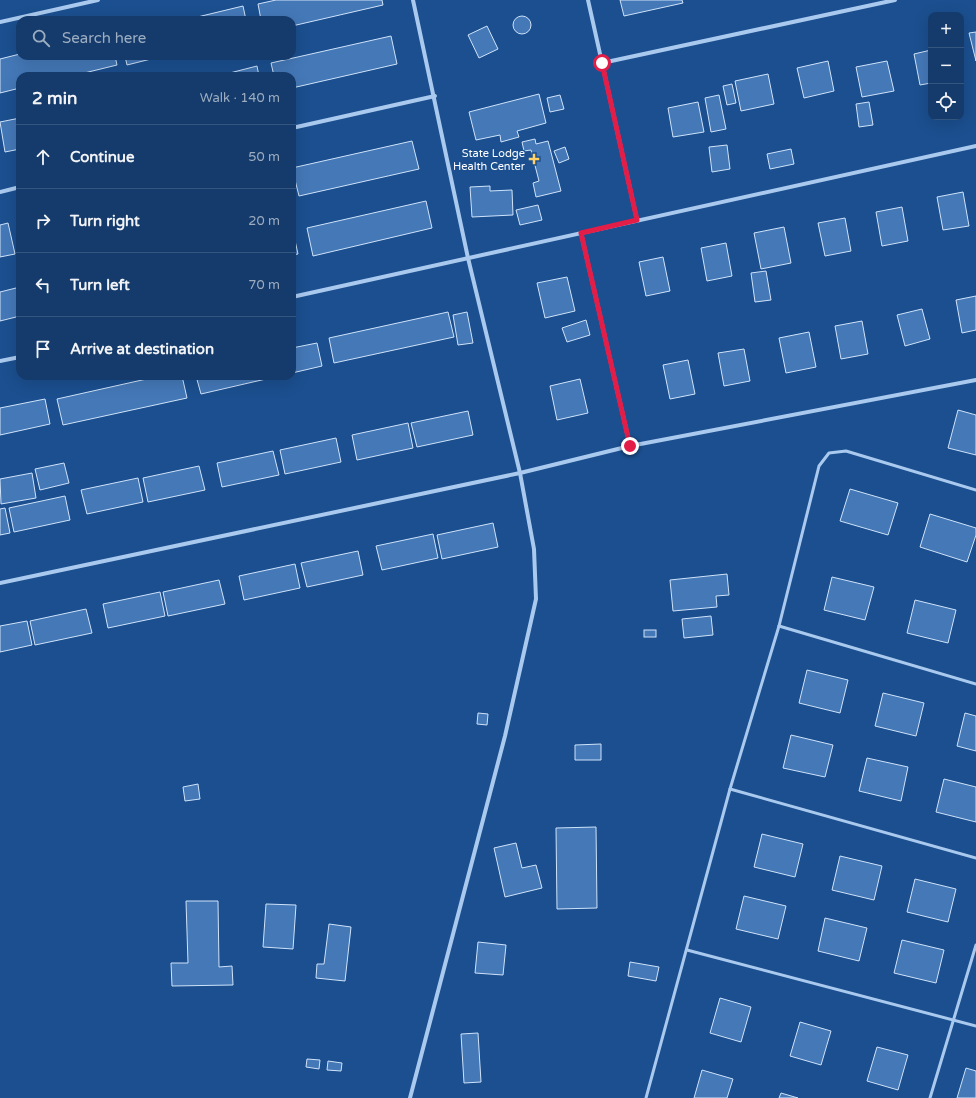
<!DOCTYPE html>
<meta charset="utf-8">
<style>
:root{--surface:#143b6b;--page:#1d4271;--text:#f1f3f6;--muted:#9dadc1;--line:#33557e}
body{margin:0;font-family:"Varela Round",sans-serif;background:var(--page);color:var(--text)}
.controls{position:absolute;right:12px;top:12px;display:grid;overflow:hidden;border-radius:8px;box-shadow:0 4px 16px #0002}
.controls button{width:36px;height:36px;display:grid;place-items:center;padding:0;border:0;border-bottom:1px solid var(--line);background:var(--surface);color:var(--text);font:20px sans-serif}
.stop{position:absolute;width:12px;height:12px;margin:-9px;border:3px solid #e11d48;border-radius:50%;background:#fff}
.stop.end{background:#e11d48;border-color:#fff;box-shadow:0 1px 4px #0008}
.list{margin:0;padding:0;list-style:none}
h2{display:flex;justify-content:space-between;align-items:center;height:52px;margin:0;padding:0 16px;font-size:17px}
h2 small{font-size:13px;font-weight:400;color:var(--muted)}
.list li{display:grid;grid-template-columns:26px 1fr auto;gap:12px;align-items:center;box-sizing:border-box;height:64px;padding:0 16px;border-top:1px solid var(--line)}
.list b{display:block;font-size:15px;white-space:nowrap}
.list em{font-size:13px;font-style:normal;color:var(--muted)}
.icon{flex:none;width:22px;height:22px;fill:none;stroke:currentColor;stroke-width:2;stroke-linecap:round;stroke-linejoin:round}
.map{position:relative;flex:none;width:976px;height:1098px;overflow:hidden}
.search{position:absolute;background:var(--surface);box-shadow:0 4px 16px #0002;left:16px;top:16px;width:280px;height:44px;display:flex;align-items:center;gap:10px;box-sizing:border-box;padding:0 14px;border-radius:12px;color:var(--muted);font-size:15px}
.panel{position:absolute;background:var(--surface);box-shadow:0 4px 16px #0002;left:16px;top:72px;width:280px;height:308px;border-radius:12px}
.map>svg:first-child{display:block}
</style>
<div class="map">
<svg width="976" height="1098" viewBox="0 0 976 1098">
<rect width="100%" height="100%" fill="#1b4f8f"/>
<!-- building -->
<g fill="#4478b7" stroke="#cfe3fa">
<path d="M276,0H382L383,5L292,26V20H261L258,4Z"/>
<path d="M620,0H682L683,3L624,16Z"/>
<path d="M243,6L246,20H185Z"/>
<circle cx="522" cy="25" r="9"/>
<path d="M487,26L498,49L479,58L468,35Z"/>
<path d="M976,32V61L969,33Z"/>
<path d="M391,36L397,64L292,88V76H274L271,63Z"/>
<path d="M931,50V83L920,85L914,54Z"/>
<path d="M20,54V56H115L117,65L72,76H20V88L0,93V59Z"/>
<path d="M125,56H163L127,65Z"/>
<path d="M828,61L834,91L804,98L797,68Z"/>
<path d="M887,61L894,91L862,97L856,67Z"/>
<path d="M257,66L259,76H218Z"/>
<path d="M768,74L774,104L741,111L735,81Z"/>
<path d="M732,84L736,103L727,105L723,86Z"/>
<path d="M539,94L546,123L517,131L519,137L501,142L500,135L476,140L469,112Z"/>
<path d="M560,95L564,109L550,112L547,98Z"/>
<path d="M719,95L726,129L711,132L705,98Z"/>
<path d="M698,102L704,132L673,137L668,108Z"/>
<path d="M869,102L873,125L859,127L856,104Z"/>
<path d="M20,118V149L5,152L0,122Z"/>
<path d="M535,139L536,144L548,141L561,191L536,197L533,183L539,181L531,150L524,151L522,142Z"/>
<path d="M412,141L419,169L299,196L292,168Z"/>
<path d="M727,145L730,169L712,172L709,147Z"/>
<path d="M565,147L569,159L559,163L554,151Z"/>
<path d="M791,149L794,164L770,169L767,154Z"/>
<path d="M490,186V191L512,190L513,215L472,217L470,187Z"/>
<path d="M963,192L969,226L943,230L937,197Z"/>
<path d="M426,201L432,228L313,256L307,228Z"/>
<path d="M538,205L542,220L520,225L516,210Z"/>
<path d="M902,207L908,241L882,246L876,212Z"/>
<path d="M845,218L851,251L825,256L818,223Z"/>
<path d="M8,223L15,254L0,257V225Z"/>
<path d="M292,227L298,254L292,255Z"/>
<path d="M784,227L791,263L761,269L754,233Z"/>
<path d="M726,243L732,276L707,281L701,248Z"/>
<path d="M663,257L670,291L646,296L639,262Z"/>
<path d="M766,271L771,300L755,302L751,273Z"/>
<path d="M567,277L575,311L545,318L537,283Z"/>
<path d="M20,287V316L0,321V292Z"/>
<path d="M976,296V330L962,333L956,300Z"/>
<path d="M922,309L930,339L905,346L897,315Z"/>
<path d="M448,312L454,337L334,363L329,338Z"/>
<path d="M467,312L473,343L458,345L453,315Z"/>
<path d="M586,320L590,335L567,342L562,328Z"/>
<path d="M862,321L868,354L841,359L835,326Z"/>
<path d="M809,332L816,367L786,373L779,338Z"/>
<path d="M317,343L322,366L292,373V348Z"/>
<path d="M744,349L750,381L724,386L718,353Z"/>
<path d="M688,360L695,394L670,399L663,365Z"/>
<path d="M160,376H182L187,398L63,425L57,399Z"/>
<path d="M196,376H279L201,394Z"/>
<path d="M580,379L588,413L557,420L550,386Z"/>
<path d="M45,399L50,424L0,435V408Z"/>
<path d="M958,410L976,415V455L948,448Z"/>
<path d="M468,411L473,435L417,447L411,423Z"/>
<path d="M408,423L413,448L357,460L352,435Z"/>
<path d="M336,438L341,462L285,474L280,450Z"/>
<path d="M273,451L279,475L222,487L217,463Z"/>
<path d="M64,463L69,483L40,490L35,469Z"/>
<path d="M199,466L205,490L148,502L143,478Z"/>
<path d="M32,473L36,498L1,504L0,479Z"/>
<path d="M138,478L143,502L87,514L81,490Z"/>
<path d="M850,489L898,503L888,535L840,521Z"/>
<path d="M65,496L70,520L14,532L9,508Z"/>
<path d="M5,508L10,533L0,535V509Z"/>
<path d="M930,514L976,528V535L967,562L920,547Z"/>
<path d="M493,523L498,547L442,559L437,535Z"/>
<path d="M433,534L438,558L382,570L376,546Z"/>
<path d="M358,551L363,575L307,587L301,563Z"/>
<path d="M295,564L300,588L244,600L239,576Z"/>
<path d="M727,574L729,595L716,596L717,607L673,611L670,580Z"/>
<path d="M832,577L874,587L865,620L824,610Z"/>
<path d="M219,580L225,604L168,616L163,592Z"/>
<path d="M160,592L165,616L108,628L103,604Z"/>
<path d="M915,600L956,610L948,643L907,633Z"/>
<path d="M86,609L92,633L35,645L30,621Z"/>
<path d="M711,616L713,635L684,638L682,619Z"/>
<path d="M27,621L32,645L0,652V626Z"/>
<rect x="644" y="630" width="12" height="7"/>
<path d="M807,670L848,680L840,713L799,703Z"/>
<path d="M883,693L924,703L916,736L875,726Z"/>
<path d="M478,713L488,714L487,725L477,724Z"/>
<path d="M965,713L976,716V751L957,746Z"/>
<path d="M791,735L833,745L825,777L783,768Z"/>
<path d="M601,744V760H575V745Z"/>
<path d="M867,758L908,767L901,801L859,791Z"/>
<path d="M944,779L976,787V822L936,812Z"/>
<path d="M198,784L200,799L185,801L183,787Z"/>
<path d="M596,827L597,908L557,909L556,828Z"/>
<path d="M762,834L803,844L795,877L754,867Z"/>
<path d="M516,843L522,868L536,865L542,888L505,897L494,848Z"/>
<path d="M840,856L882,866L874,900L832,890Z"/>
<path d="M915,879L956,889L948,922L907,912Z"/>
<path d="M744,896L786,906L778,939L736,929Z"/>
<path d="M186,901H218L219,967L232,966L233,985L172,986L171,963H188Z"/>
<path d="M266,904L296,905L293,949L263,947Z"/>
<path d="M825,918L867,928L859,961L818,951Z"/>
<path d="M329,924L351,927L345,981L316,978L317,964H324Z"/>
<path d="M902,940L944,950L936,983L894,973Z"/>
<path d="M478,942L506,945L503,975L475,973Z"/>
<path d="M630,962L659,967L656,981L628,976Z"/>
<path d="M720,998L751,1007L741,1042L710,1033Z"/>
<path d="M800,1022L831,1031L821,1065L790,1056Z"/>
<path d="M478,1033L481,1082L464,1083L461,1034Z"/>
<path d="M877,1047L908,1055L898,1090L867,1081Z"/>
<path d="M307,1059L320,1060L319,1069L306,1067Z"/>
<path d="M328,1061L342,1063L341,1071L327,1070Z"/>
<path d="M966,1068L976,1071V1098H957Z"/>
<path d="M702,1070L733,1079L727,1098H694Z"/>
<path d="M781,1093L798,1098H779Z"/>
</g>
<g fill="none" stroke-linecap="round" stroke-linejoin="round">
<!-- lane -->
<g stroke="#a9c9ee" stroke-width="3">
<path d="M779,626L976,684"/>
<path d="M730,789L976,858"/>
<path d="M687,950L976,1026"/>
<path d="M646,1098L730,789L779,626L819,466L829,453L846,451L976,490"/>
<path d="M930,1098L976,945"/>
</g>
<!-- street -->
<g stroke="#a9c9ee" stroke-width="4">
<path d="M588,0L637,220"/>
<path d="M0,22L98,0"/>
<path d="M602,63L895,0"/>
<path d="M292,128L435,96"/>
<path d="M0,192L20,187"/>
<path d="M581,233L630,446"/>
<path d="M292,297L976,146"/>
<path d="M0,361L20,357"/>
<path d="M0,583L520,473L630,446L976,380"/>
<path d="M410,1098L505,736L536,599L534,549L520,473L468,258L413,0"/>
</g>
</g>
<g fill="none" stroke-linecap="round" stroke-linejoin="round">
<!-- route -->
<path stroke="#e11d48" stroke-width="5" d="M602,63L637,220L581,233L630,446"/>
</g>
<!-- markers -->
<path fill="#ffd166" stroke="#1b4f8f" stroke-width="1.5" d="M532 153h4v4h4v4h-4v4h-4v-4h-4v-4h4z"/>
<g text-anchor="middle" stroke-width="3" stroke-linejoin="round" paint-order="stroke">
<!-- poi labels -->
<g font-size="11" fill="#fff" stroke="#1b4f8f" text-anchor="end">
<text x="525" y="157">State Lodge<tspan x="525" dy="13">Health Center</tspan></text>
</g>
</g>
</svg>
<div class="controls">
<button>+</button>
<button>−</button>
<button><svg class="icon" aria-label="locate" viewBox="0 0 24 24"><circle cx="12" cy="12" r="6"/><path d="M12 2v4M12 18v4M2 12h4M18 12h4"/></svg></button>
</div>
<div class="stop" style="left:602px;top:63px"></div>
<div class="stop end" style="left:630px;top:446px"></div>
<div class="search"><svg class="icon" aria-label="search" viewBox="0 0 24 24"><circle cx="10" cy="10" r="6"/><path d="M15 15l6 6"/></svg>Search here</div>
<section class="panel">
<h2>2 min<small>Walk · 140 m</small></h2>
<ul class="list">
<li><svg class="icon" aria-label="ahead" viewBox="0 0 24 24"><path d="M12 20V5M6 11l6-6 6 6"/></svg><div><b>Continue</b></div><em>50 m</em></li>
<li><svg class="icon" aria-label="right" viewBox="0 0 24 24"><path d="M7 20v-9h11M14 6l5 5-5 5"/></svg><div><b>Turn right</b></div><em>20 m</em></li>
<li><svg class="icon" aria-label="left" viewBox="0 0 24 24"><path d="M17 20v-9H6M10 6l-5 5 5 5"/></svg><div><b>Turn left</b></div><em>70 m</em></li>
<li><svg class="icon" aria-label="arrive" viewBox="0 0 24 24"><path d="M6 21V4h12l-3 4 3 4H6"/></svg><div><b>Arrive at destination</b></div></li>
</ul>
</section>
</div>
